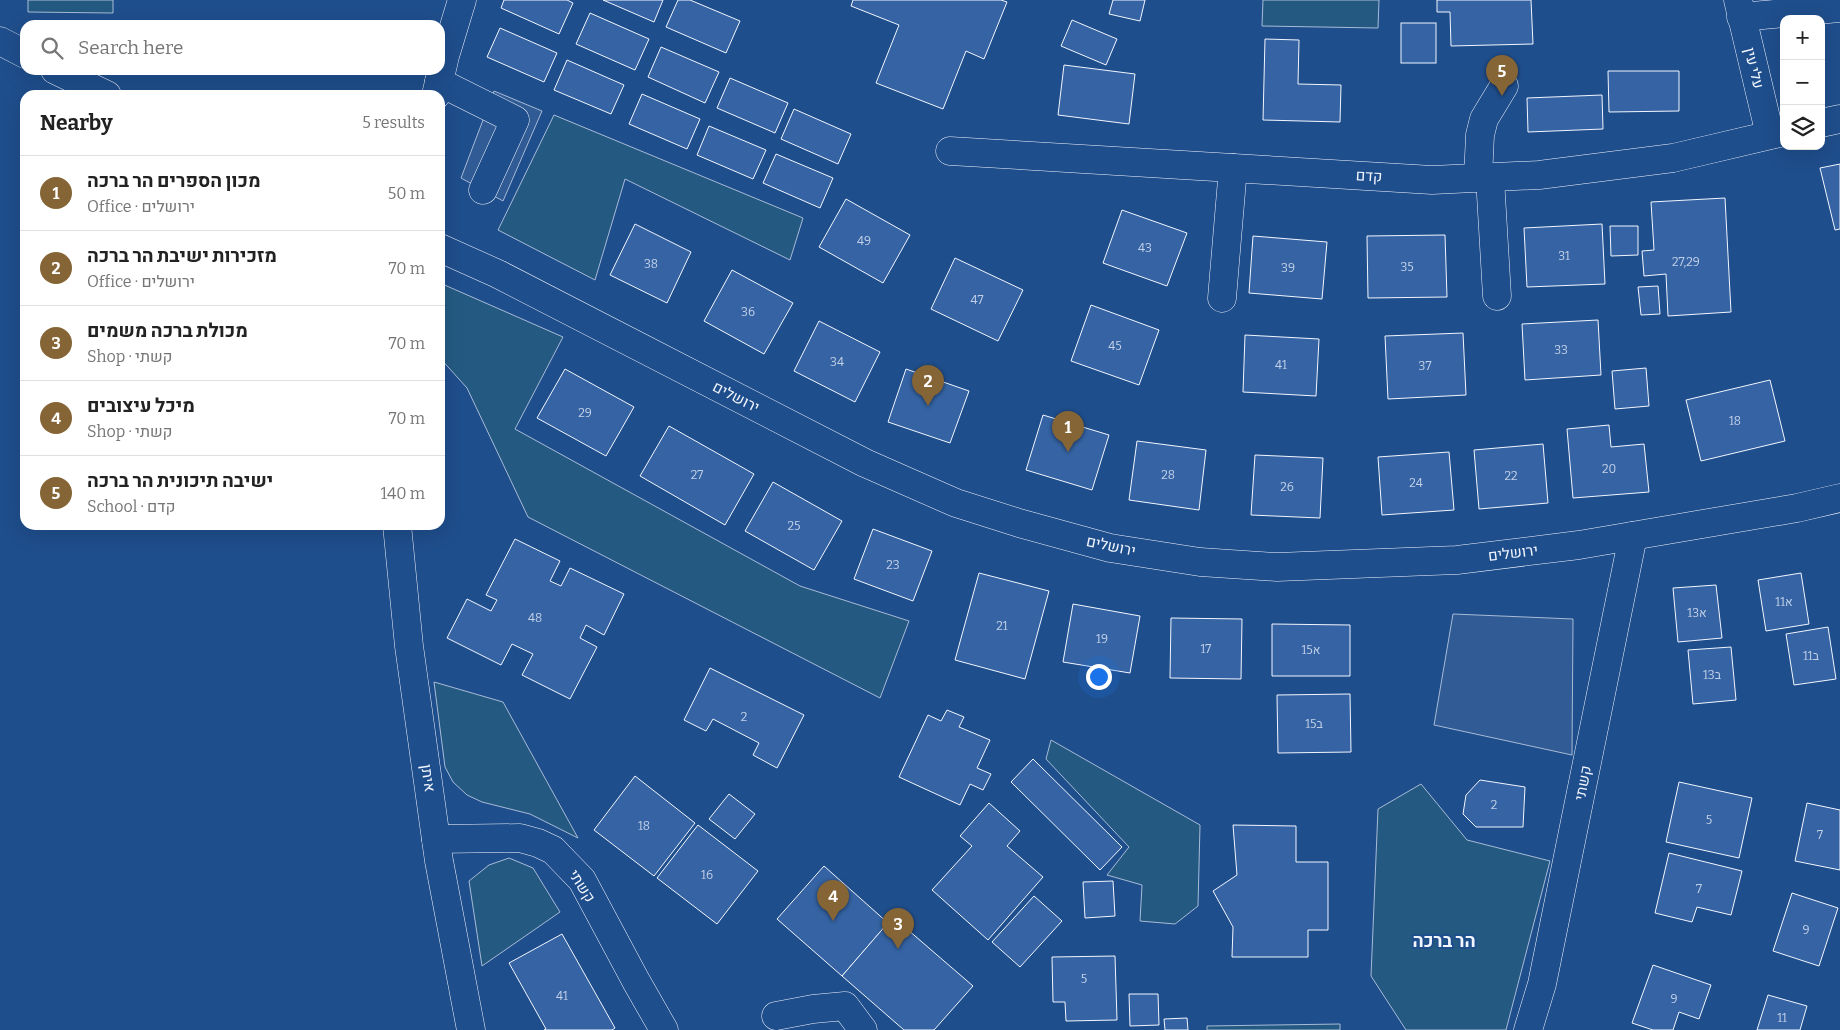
<!DOCTYPE html>
<meta charset="utf-8">
<style>
:root{--surface:#fff;--page:#f6f6f6;--text:#222;--muted:#767676;--line:#e0e0e0;--accent:#856535}
body{margin:0;font-family:Bitter,Heebo,serif;background:var(--page);color:var(--text)}
.controls{position:absolute;right:15px;top:15px;display:grid;overflow:hidden;border-radius:10px;box-shadow:0 5px 20px #0002}
.controls button{width:45px;height:45px;display:grid;place-items:center;padding:0;border:0;border-bottom:1px solid var(--line);background:var(--surface);color:var(--text);font:25px sans-serif}
.you{position:absolute;left:1098px;top:676px;width:18px;height:18px;margin:-12px;border:4px solid #fff;border-radius:50%;background:#1a73e8;box-shadow:0 0 0 8px #1a73e833}
.badge{display:grid;place-items:center;width:32px;height:32px;border-radius:50%;background:var(--accent);color:#fff;font-size:16px;font-weight:700}
.pin{position:absolute;translate:-50% -41px;filter:drop-shadow(0 1px 2px #0008)}
.pin::after{content:'';position:absolute;top:26px;width:18px;height:15px;background:inherit;clip-path:polygon(0 0,100% 0,50% 100%)}
.list{margin:0;padding:0;list-style:none}
h2{display:flex;justify-content:space-between;align-items:center;height:65px;margin:0;padding:0 20px;font-size:21px}
h2 small{font-size:16px;font-weight:400;color:var(--muted)}
.list li{display:grid;grid-template-columns:32px 1fr auto;gap:15px;align-items:center;box-sizing:border-box;height:75px;padding:0 20px;border-top:1px solid var(--line)}
.list b{display:block;font-size:19px;white-space:nowrap}
.list p{margin:0;font-size:16px;white-space:nowrap;color:var(--muted)}
.list em{font-size:16px;font-style:normal;color:var(--muted)}
.icon{flex:none;width:28px;height:28px;fill:none;stroke:currentColor;stroke-width:2;stroke-linecap:round;stroke-linejoin:round}
.map{position:relative;flex:none;width:1840px;height:1030px;overflow:hidden}
.search{position:absolute;background:var(--surface);box-shadow:0 5px 20px #0002;left:20px;top:20px;width:425px;height:55px;display:flex;align-items:center;gap:12px;box-sizing:border-box;padding:0 18px;border-radius:15px;color:var(--muted);font-size:19px}
.panel{position:absolute;background:var(--surface);box-shadow:0 5px 20px #0002;left:20px;top:90px;width:425px;height:440px;border-radius:15px}
.map>svg:first-child{display:block}
</style>
<div class="map">
<svg width="1840" height="1030" viewBox="0 0 1840 1030">
<rect width="100%" height="100%" fill="#1f4e8c"/>
<!-- green -->
<g fill="#245a82" stroke="#a8bbd7">
<path d="M28,0H113V13L28,12Z"/>
<path d="M1263,0H1379L1378,28L1262,26Z"/>
<path d="M554,115L803,218L790,260L625,179L595,280L498,230Z"/>
<path d="M440,283L563,337L515,429L800,586L909,621L880,698L528,517L467,388L440,358Z"/>
<path d="M434,682L503,702L578,838L530,814L482,802L467,795L453,782L445,767Z"/>
<path d="M1051,740L1200,825L1198,906L1175,924L1140,921L1142,885L1107,875L1129,847L1046,759Z"/>
<path d="M1421,784L1467,840L1550,861L1506,1030H1406L1371,976L1378,809Z"/>
<path d="M509,858L533,868L560,912L482,966L469,881L489,865Z"/>
<path d="M1340,1024V1030H1207V1026Z"/>
</g>
<!-- parking -->
<g fill="#305b95" stroke="#a8bbd7">
<path d="M494,91L542,111L503,201L461,178Z"/>
<path d="M1453,614L1573,619L1572,755L1434,725Z"/>
</g>
<!-- building -->
<g fill="#3563a3" stroke="#f2f6ff">
<path d="M504,0H567L573,3L559,34L501,8Z"/>
<path d="M603,0H663L654,22Z"/>
<path d="M678,0H690L740,21L726,53L666,27Z"/>
<path d="M853,0H1001L1007,2L984,59L966,51L943,109L876,83L899,25L851,6Z"/>
<path d="M1113,0H1145L1140,21L1109,14Z"/>
<path d="M1437,0H1531L1533,44L1451,46L1450,12H1437Z"/>
<path d="M590,13L649,39L635,70L576,44Z"/>
<path d="M1072,20L1117,39L1106,65L1061,46Z"/>
<rect x="1401" y="23" width="35" height="40"/>
<path d="M500,28L557,53L544,82L487,57Z"/>
<path d="M1265,39L1299,40L1298,84L1341,85L1340,122L1263,120Z"/>
<path d="M661,47L719,72L705,103L648,77Z"/>
<path d="M567,60L624,85L611,114L554,90Z"/>
<path d="M1064,65L1135,74L1129,124L1058,115Z"/>
<path d="M1608,71H1679V111L1609,112Z"/>
<path d="M730,78L788,103L775,133L717,108Z"/>
<path d="M642,94L700,119L687,149L629,124Z"/>
<path d="M1602,95L1603,129L1528,132L1527,98Z"/>
<path d="M794,109L851,134L838,164L781,139Z"/>
<path d="M709,126L766,150L753,179L697,155Z"/>
<path d="M776,154L833,178L820,208L763,183Z"/>
<path d="M1840,164V229L1835,230L1820,168Z"/>
<path d="M1725,198L1731,312L1668,316L1666,274L1644,276L1642,251L1654,250L1651,202Z"/>
<path d="M846,199L910,235L883,283L819,247Z"/>
<path d="M1122,210L1187,233L1167,286L1103,263Z"/>
<path d="M635,224L691,252L667,303L610,275Z"/>
<path d="M1602,224L1605,284L1527,287L1524,228Z"/>
<path d="M1610,226H1638V255L1611,256Z"/>
<path d="M1445,235L1447,297L1368,298L1367,236Z"/>
<path d="M1253,236L1327,242L1322,299L1249,293Z"/>
<path d="M955,258L1023,290L998,341L931,309Z"/>
<path d="M732,270L793,303L764,354L704,321Z"/>
<path d="M1658,286L1660,314L1641,315L1638,287Z"/>
<path d="M1091,305L1159,330L1139,385L1071,361Z"/>
<path d="M1598,320L1601,375L1525,380L1522,324Z"/>
<path d="M819,321L880,352L855,402L794,371Z"/>
<path d="M1463,333L1466,395L1388,399L1385,336Z"/>
<path d="M1245,335L1319,339L1316,396L1243,392Z"/>
<path d="M1646,368L1649,406L1615,409L1612,371Z"/>
<path d="M565,369L634,407L606,456L537,418Z"/>
<path d="M906,369L969,391L950,443L888,422Z"/>
<path d="M1770,380L1785,441L1701,461L1686,400Z"/>
<path d="M1043,415L1109,435L1092,490L1026,470Z"/>
<path d="M1609,425L1611,447L1644,444L1649,492L1573,498L1567,429Z"/>
<path d="M669,426L754,474L725,525L640,476Z"/>
<path d="M1137,441L1206,450L1199,510L1129,500Z"/>
<path d="M1543,444L1548,503L1479,509L1474,450Z"/>
<path d="M1449,452L1454,510L1382,515L1378,457Z"/>
<path d="M1255,455L1323,458L1320,518L1251,515Z"/>
<path d="M773,482L842,521L814,570L745,531Z"/>
<path d="M873,529L932,551L913,601L854,579Z"/>
<path d="M515,539L560,561L550,581L561,586L570,568L624,594L604,635L586,625L580,638L597,647L570,699L522,675L533,654L512,644L501,665L447,638L467,599L491,611L497,600L486,595Z"/>
<path d="M979,573L1049,591L1025,679L955,660Z"/>
<path d="M1801,573L1809,624L1766,631L1758,580Z"/>
<path d="M1716,585L1722,638L1678,642L1673,588Z"/>
<path d="M1073,604L1140,616L1130,673L1063,662Z"/>
<path d="M1171,618L1242,619L1241,679L1170,678Z"/>
<path d="M1272,624L1350,625V676H1272Z"/>
<path d="M1828,627L1836,679L1794,685L1786,634Z"/>
<path d="M1731,647L1736,700L1693,704L1688,650Z"/>
<path d="M710,668L804,715L777,768L753,755L759,743L713,719L706,731L684,720Z"/>
<path d="M1350,694L1351,752L1278,753L1277,695Z"/>
<path d="M947,710L964,717L959,727L990,740L977,768L991,774L983,790L970,784L960,805L899,777L928,715L941,721Z"/>
<path d="M1033,759L1122,847L1100,870L1011,782Z"/>
<path d="M635,776L695,823L654,876L594,830Z"/>
<path d="M1480,780L1525,787L1523,827H1476L1463,814L1466,795Z"/>
<path d="M1679,782L1752,798L1739,858L1666,842Z"/>
<path d="M729,794L755,814L735,839L709,819Z"/>
<path d="M989,803L1020,831L1007,846L1043,877L988,940L932,890L972,846L960,836Z"/>
<path d="M1807,803L1840,810V870L1795,861Z"/>
<path d="M698,825L758,871L717,924L657,878Z"/>
<path d="M1233,825L1296,826V862H1328V930H1308V957H1232L1233,927L1213,891L1237,875Z"/>
<path d="M1669,853L1742,871L1731,915L1697,907L1692,922L1655,913Z"/>
<path d="M824,866L888,923L842,976L777,919Z"/>
<path d="M1113,881L1115,916L1085,918L1083,882Z"/>
<path d="M1792,893L1838,908L1819,966L1773,951Z"/>
<path d="M1034,896L1062,921L1020,967L992,942Z"/>
<path d="M893,917L973,986L934,1030H904L842,976Z"/>
<path d="M562,934L615,1028L612,1030H544L546,1029L509,963Z"/>
<path d="M1115,956L1117,1020L1066,1021L1065,1002H1053L1052,957Z"/>
<path d="M1653,965L1711,985L1699,1019L1679,1012L1673,1030H1653L1632,1023Z"/>
<path d="M1129,994H1158L1159,1025L1130,1026Z"/>
<path d="M1768,995L1807,1006L1800,1030H1757Z"/>
<path d="M1187,1018L1188,1030H1165L1164,1019Z"/>
</g>
<g fill="none" stroke-linecap="round" stroke-linejoin="round">
<defs>
<g id="minor">
<path d="M1738,0L1770,135"/>
<path d="M1741,17L1840,8"/>
<path d="M0,41L25,54"/>
<path d="M55,70L107,95"/>
<path d="M439,82L515,120L483,190"/>
<path d="M436,95L445,56L462,0"/>
<path d="M1821,123L1840,119"/>
<path d="M950,151L1432,180L1539,175L1673,158L1784,132"/>
<path d="M1478,178L1480,135L1484,119L1504,86"/>
<path d="M1490,178L1497,296"/>
<path d="M440,248L498,274L865,463L956,503L1019,523L1110,548L1200,562L1277,567L1457,560L1579,545L1797,508L1840,498"/>
<path d="M1222,298L1233,168"/>
<path d="M397,525L409,646L439,861L471,1030"/>
<path d="M436,839L520,838L538,843L553,850L582,880L636,981L664,1030"/>
<path d="M776,1016L813,1009L845,1006L863,1030"/>
<path d="M1528,1030L1542,984L1633,536"/>
</g>
</defs>
<!-- minor casing -->
<use href="#minor" stroke="#f2f6ff" stroke-width="29"/>
<!-- minor -->
<use href="#minor" stroke="#1f4e8c" stroke-width="28"/>
</g>
<g text-anchor="middle" stroke-width="4" stroke-linejoin="round" paint-order="stroke">
<!-- number labels -->
<g font-size="12" fill="#c3d1e8">
<text x="864" y="245">49</text>
<text x="1145" y="252">43</text>
<text x="1564" y="260">31</text>
<text x="1686" y="266">27,29</text>
<text x="651" y="268">38</text>
<text x="1407" y="271">35</text>
<text x="1288" y="272">39</text>
<text x="977" y="304">47</text>
<text x="748" y="316">36</text>
<text x="1115" y="350">45</text>
<text x="1561" y="354">33</text>
<text x="837" y="366">34</text>
<text x="1281" y="369">41</text>
<text x="1425" y="370">37</text>
<text x="585" y="417">29</text>
<text x="1735" y="425">18</text>
<text x="1609" y="473">20</text>
<text x="697" y="479">27</text>
<text x="1168" y="479">28</text>
<text x="1511" y="480">22</text>
<text x="1416" y="487">24</text>
<text x="1287" y="491">26</text>
<text x="794" y="530">25</text>
<text x="893" y="569">23</text>
<text x="1784" y="606">11א</text>
<text x="1697" y="617">13א</text>
<text x="535" y="622">48</text>
<text x="1002" y="630">21</text>
<text x="1102" y="643">19</text>
<text x="1206" y="653">17</text>
<text x="1311" y="654">15א</text>
<text x="1811" y="660">11ב</text>
<text x="1712" y="679">13ב</text>
<text x="744" y="721">2</text>
<text x="1314" y="728">15ב</text>
<text x="1494" y="809">2</text>
<text x="1709" y="824">5</text>
<text x="644" y="830">18</text>
<text x="1820" y="839">7</text>
<text x="707" y="879">16</text>
<text x="1699" y="893">7</text>
<text x="1806" y="934">9</text>
<text x="1084" y="983">5</text>
<text x="562" y="1000">41</text>
<text x="1674" y="1003">9</text>
<text x="1782" y="1022">11</text>
</g>
<!-- street labels -->
<g font-size="15" fill="#f2f6ff" stroke="#1f4e8c">
<text transform="translate(1754 68) rotate(76)" y="5">עלי עין</text>
<text transform="translate(1369 176) rotate(3)" y="5">קדם</text>
<text transform="translate(736 397) rotate(27)" y="5">ירושלים</text>
<text transform="translate(1111 546) rotate(12)" y="5">ירושלים</text>
<text transform="translate(1513 553) rotate(-7)" y="5">ירושלים</text>
<text transform="translate(428 778) rotate(82)" y="5">איתן</text>
<text transform="translate(1583 783) rotate(-79)" y="5">קשתי</text>
<text transform="translate(582 886) rotate(57)" y="5">קשתי</text>
</g>
<!-- quarter labels -->
<g font-size="18" font-weight="bold" fill="#f2f6ff" stroke="#1f4e8c">
<text x="1444" y="947">הר ברכה</text>
</g>
</g>
</svg>
<div class="controls">
<button>+</button>
<button>−</button>
<button><svg class="icon" aria-label="layers" viewBox="0 0 24 24"><path d="M12 4l9 5-9 5-9-5zM3 14l9 5 9-5"/></svg></button>
</div>
<div class="you"></div>
<div class="pin badge" style="left:1068px;top:452px">1</div>
<div class="pin badge" style="left:928px;top:406px">2</div>
<div class="pin badge" style="left:898px;top:949px">3</div>
<div class="pin badge" style="left:833px;top:921px">4</div>
<div class="pin badge" style="left:1502px;top:96px">5</div>
<div class="search"><svg class="icon" aria-label="search" viewBox="0 0 24 24"><circle cx="10" cy="10" r="6"/><path d="M15 15l6 6"/></svg>Search here</div>
<section class="panel">
<h2>Nearby<small>5 results</small></h2>
<ul class="list">
<li><span class="badge">1</span><div><b>מכון הספרים הר ברכה</b><p>Office · ירושלים</p></div><em>50 m</em></li>
<li><span class="badge">2</span><div><b>מזכירות ישיבת הר ברכה</b><p>Office · ירושלים</p></div><em>70 m</em></li>
<li><span class="badge">3</span><div><b>מכולת ברכה משמים</b><p>Shop · קשתי</p></div><em>70 m</em></li>
<li><span class="badge">4</span><div><b>מיכל עיצובים</b><p>Shop · קשתי</p></div><em>70 m</em></li>
<li><span class="badge">5</span><div><b>ישיבה תיכונית הר ברכה</b><p>School · קדם</p></div><em>140 m</em></li>
</ul>
</section>
</div>
